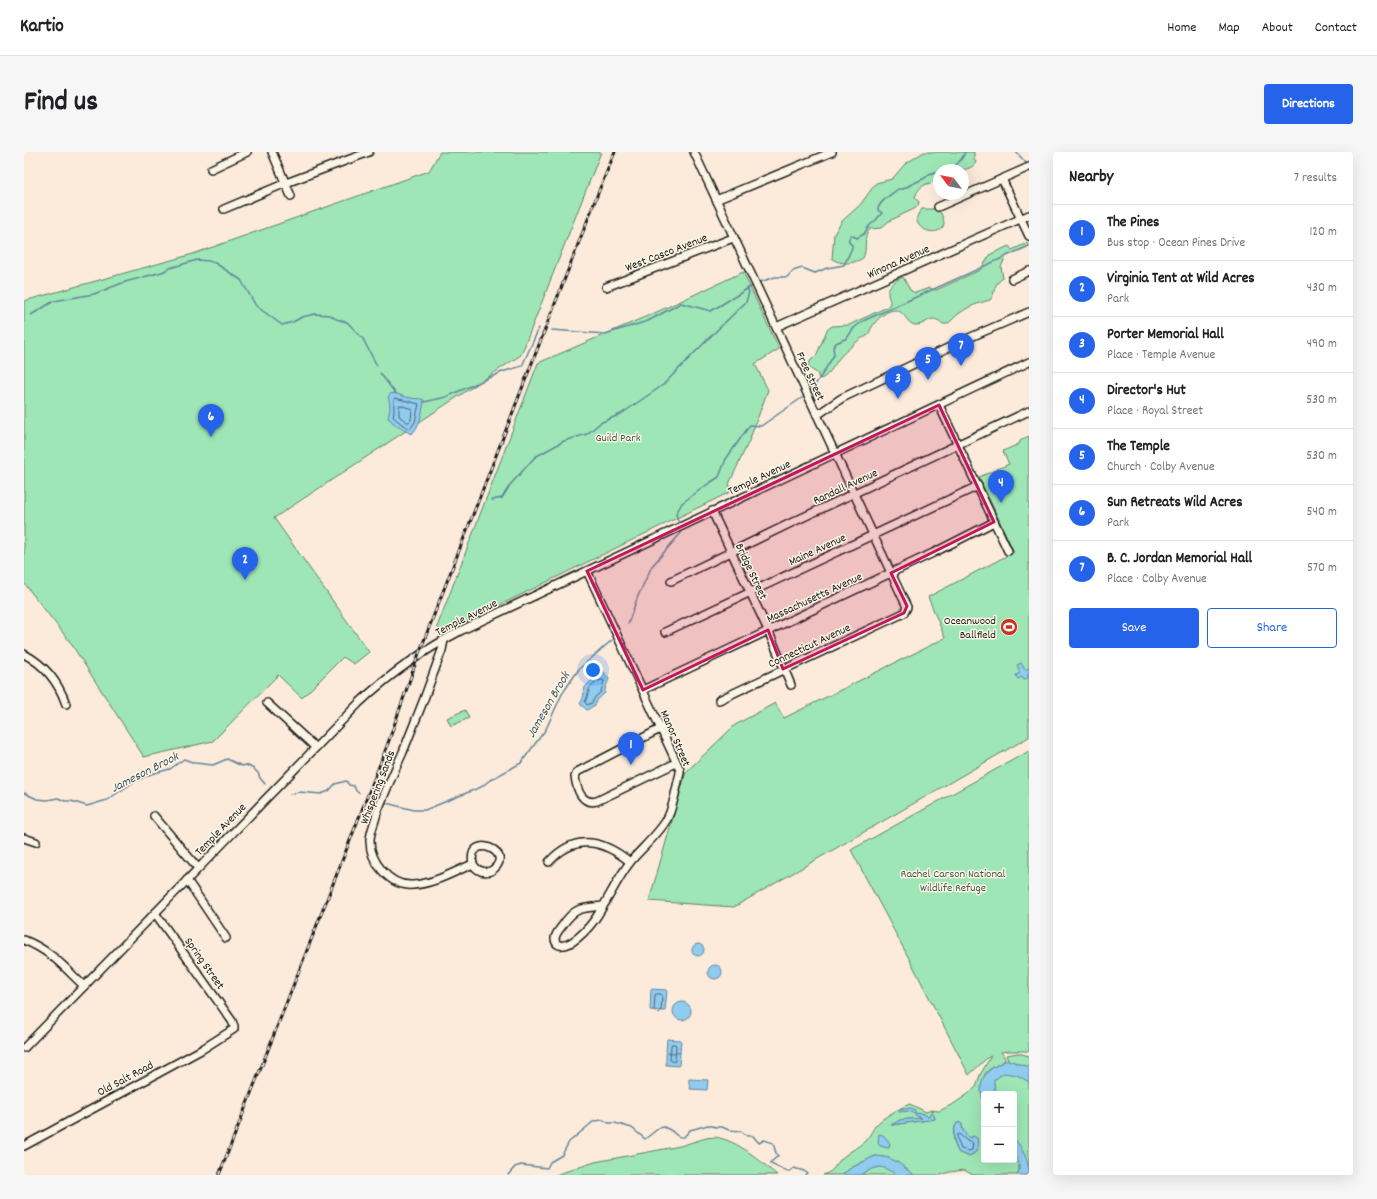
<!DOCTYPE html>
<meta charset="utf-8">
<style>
:root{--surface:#fff;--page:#f6f6f6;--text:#202124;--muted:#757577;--line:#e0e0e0;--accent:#2563eb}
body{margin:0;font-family:Dekko,sans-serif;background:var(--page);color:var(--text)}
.controls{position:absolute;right:12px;bottom:12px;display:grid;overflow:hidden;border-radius:4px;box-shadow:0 4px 16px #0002}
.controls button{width:36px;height:36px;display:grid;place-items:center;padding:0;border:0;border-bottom:1px solid var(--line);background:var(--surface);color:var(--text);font:20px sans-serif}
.compass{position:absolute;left:909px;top:12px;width:36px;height:36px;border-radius:50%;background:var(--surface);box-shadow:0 4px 16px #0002;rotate:302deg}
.you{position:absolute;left:569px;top:518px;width:14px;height:14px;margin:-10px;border:3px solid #fff;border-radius:50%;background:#1a73e8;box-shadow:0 0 0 6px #1a73e833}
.badge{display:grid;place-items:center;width:26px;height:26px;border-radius:50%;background:var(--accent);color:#fff;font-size:13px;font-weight:700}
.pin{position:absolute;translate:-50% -33px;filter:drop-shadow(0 1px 2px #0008)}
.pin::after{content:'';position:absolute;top:21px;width:14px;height:12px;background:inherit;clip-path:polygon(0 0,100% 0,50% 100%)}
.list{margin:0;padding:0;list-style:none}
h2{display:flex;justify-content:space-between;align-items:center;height:52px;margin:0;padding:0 16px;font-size:17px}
h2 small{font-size:13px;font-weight:400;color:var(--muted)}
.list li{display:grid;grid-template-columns:26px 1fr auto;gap:12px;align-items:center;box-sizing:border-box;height:56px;padding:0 16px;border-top:1px solid var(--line)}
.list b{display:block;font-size:15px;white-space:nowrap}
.list p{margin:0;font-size:13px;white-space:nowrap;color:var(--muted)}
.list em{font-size:13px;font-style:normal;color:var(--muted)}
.actions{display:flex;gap:8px;padding:12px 16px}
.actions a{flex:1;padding:9px 0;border:1px solid var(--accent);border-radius:4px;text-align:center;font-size:14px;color:var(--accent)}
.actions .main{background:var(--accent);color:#fff}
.map{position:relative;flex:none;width:1005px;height:1023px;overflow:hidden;border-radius:4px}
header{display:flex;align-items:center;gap:24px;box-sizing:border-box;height:56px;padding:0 20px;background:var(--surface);border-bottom:1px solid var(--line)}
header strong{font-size:19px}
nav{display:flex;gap:22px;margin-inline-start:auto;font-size:14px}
.intro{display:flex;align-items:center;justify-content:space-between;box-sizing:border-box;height:96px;padding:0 24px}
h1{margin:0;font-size:28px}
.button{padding:10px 18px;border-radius:4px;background:var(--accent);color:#fff;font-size:14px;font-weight:700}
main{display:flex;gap:24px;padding:0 24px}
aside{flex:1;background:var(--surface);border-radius:4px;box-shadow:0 4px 16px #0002}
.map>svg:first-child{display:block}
</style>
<header>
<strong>Kartio</strong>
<nav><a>Home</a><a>Map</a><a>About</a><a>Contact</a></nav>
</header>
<div class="intro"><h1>Find us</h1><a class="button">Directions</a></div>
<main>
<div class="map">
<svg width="1005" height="1023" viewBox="0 0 1005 1023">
<rect width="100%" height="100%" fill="#fcebdb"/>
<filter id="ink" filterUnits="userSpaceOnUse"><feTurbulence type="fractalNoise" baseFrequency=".025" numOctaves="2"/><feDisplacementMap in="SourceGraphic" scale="8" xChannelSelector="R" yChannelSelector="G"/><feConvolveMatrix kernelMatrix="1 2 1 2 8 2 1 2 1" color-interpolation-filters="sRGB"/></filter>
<g filter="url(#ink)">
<!-- green -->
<g fill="#9ee6b5" stroke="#5d8168" fill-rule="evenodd">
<path d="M416,0H577L497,203L250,366L345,500L330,512L319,505L278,546L254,523L189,589L120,605L46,490L0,431V149L169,102L405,19Z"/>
<path d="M900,0H950V7L952,10C947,21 926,18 915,18V29C902,32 896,32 891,45L895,50L894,54L890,57L865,69L857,76L846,77C838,86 844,96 839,106C830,112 818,113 808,107L810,82L818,69L836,53L852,31L868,27L881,12Z"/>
<path d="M898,57H910L917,61C918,64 920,68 920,71C918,89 879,76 898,57Z"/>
<path d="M1003,91L1005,94L982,104L977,115L979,126C967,134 973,140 966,148C955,151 945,154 936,161C931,164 928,169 923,172H919C906,160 903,174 891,173C882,171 881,160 872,158C863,157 852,168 848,175C846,178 846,181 843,183C840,187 843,184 838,186C832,190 822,199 817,204C810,212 807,222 797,227L794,225V222L784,215V213L787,208L792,204L803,178L808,174L825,173L863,155C869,149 864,148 864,141C863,134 873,127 879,125L886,138L891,141L905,136L912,138L956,118L967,102L985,94L988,98Z"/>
<path d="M719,120L755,197L731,212L744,238L725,289L705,332L708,339L419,481L413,475L514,211L635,159Z"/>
<path d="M1005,284V585L710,755L625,749L662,620L711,573L751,551L760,566L921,486L904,445L990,400L955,325L985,312L979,299L995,292L996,289Z"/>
<path d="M441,558L445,566L427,574L423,566Z"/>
<path d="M1005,599V899H985L977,900L981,906V908C968,918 958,915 959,936C959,941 958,946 960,952V1008H990V1003C995,1009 997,1016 993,1023H949L940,1018L926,1020L917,1023H890L874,1011L865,1006L851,1004L827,1016L818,1023H799C811,1019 811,1012 819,1005C826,999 835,995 842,988C846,984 848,978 852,973C858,966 877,955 886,952L902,960L907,958L915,959L931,951L944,942L952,935L956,923L967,904L963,906L945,923L889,814L827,698ZM908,959L911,967L868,973L876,968L897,966L891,962H900L904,965ZM933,971H938C937,977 941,983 946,986L949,984L953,988C953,1003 949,1006 935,1001C929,992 927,980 933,971Z"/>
<path d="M994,901L1005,904V915L984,908L982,903Z"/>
<path d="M980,917L1005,925V1023H1001L990,995V942H964L965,931Z"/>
<path d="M691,985C715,989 735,1008 753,1023H531L571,1010L656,994L682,986Z"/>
<path d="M857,1012L878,1023H830Z"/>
</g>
<!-- water -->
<g fill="#90cbf0" stroke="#62859b">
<path d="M371,241C376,243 381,245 387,246C391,247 396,246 400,248C399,258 395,278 387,282L373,274L364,266C366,259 367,252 364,245L366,242Z"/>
<path d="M997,511L1001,518L1005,516V522L1003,523L1005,525L1000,528L998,525L994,527L992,523L996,521L993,513Z"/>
<path d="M578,519L580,520L585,527L581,537V541L573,548L571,553L563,558L556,552L559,546L561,535L568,528L575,524Z"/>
<circle cx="674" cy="798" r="6"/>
<circle cx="691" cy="820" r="7"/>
<path d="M627,837L643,838L641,859L626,858Z"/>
<circle cx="658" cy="859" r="9"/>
<path d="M643,887L657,888L656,901L642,900Z"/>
<path d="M642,901H656L655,914L642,913Z"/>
<path d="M984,908L1005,915V930L993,923L980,921L970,928L971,942H960V952C951,927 963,916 984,908Z"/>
<path d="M665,927L684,928L683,938L666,937L667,932H665Z"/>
<path d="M886,956L891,958V961L900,962L904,965L908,959L911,967L867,973L876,968L897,966L885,959L875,960L876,958Z"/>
<path d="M933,971H938C937,977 941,983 946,986L950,984L953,986L954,993L952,1000L945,1004L935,1001C930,992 927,981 933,971Z"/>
<path d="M855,982L859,983L866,991L865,996H864L856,994L854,991Z"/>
<path d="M990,986C999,997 1005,1009 1005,1023H993C999,1014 991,1009 990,1000C989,996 990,991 990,986Z"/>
<path d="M851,1004C869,1004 877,1013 890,1023H873L861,1016L855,1015L848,1017L836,1023H818L827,1016Z"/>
</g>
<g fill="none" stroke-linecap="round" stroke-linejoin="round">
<!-- shore -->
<g stroke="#4a6271" stroke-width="1">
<path d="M371,246L395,252L391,270L386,277L379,273L369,265L370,259V248Z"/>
<path d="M376,253L388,257L387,268L385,270H383L375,264V255Z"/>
<path d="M577,528H579L580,529L577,540L571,545L568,551L563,553L561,550C568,535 560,538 577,528Z"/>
<path d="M633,842H637L638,844L637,859L635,861L631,860L630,859L631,843Z"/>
<path d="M648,892H651L652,894L651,908L650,910L646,908L647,894Z"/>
<path d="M935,982L943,989L949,991L948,998L945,999L937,997L934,989L933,984Z"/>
</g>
<!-- stream -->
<g stroke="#62859b" stroke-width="1.5">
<path d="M992,0L1003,12"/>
<path d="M920,18C930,15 937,11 941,0"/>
<path d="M736,130L751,125H763L769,119L778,116L791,121L803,116L820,113L828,96V93C823,89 824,88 827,83L833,86L840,82L845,74L852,68L858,61L854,58C854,50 868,42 874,37H879L890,31L901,26L905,22L915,19"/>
<path d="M7,163L30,149L70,142L101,130L138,120L146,116L173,108L185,109L191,111L217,128L232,154L258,173L269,170L278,165L291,162L306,163L312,167L323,170L326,173L339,187L353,214"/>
<path d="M528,178L581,182L624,169L657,151L687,159L728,134"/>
<path d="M356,221L372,242"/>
<path d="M786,240L799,221L810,203L809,195L812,191L823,186L830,176L839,169L1005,94"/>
<path d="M400,250L422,245L478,220L498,214L515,176"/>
<path d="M468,348L478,346L486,333L511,305L540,289L563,282L576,271L597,262L639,233L688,183L722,150L725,140L723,136"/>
<path d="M654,369L652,362L658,351L684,332L695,325L702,307L726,273L737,274L779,245"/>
<path d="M604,472L614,444L628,414L657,381"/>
<path d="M0,641L13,647L23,648L34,646L41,649H47L63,654L83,648L110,630L127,622L146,617L160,607L171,611L189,613L203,607L218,614L222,613L230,617L234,621L236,626L241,632"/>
<path d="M266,642L275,640L297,642L305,639L311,632L322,629L325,633L330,634L332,639L335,641"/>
<path d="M349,646L353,648"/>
<path d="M362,651L390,658H401L457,635L466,628L497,611L522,577L538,542L555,517L588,488"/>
<path d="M484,1023L491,1015L497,1013L523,1016L526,1010L538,1003L545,990L570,969L579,968L585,971H591L608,976L621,987L635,976L640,975C642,976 644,977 646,978C652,981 652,986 660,985L666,978L684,973L692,975H698L705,978L717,979L723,984H729L735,991L740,988L749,991L752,1001L754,1004L747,1010V1012L762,1019L764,1020L770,1016L780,1019L783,1021L781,1023"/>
</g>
<defs>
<g id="minor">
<path d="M248,0L267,44"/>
<path d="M670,0L883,455L880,461L695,548"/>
<path d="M187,17L223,0"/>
<path d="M978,27L1005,84"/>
<path d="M692,48L808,0"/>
<path d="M914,55L1005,15"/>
<path d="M200,57L262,31L345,0"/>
<path d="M988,127L1005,119"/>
<path d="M582,135L709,86"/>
<path d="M752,175L1005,63"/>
<path d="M915,253L984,399"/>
<path d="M793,263L818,246L947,185L1005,160"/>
<path d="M688,359L744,478L767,533"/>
<path d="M563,419L656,618V621C652,636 650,652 644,665C638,679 617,697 607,709C586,735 577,771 548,790C543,793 532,797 531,787C531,782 535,778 538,774C551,755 557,756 579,754"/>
<path d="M647,429L769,370L1005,259"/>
<path d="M641,480L954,334"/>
<path d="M420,488L418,498C406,532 393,566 379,600C370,620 361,640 353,661C351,670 347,678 346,687C345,709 366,735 389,733C410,732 431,719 449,712C453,719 459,721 467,719C495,700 442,679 449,712"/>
<path d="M0,502C21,513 34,529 42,552"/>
<path d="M619,538L909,401L970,370"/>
<path d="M243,551L291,595"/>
<path d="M636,577L553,620L551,625C553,638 558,653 573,649L652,611"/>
<path d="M130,664L174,716"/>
<path d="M0,686L12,690"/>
<path d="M525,710C551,681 579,688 606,710"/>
<path d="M163,728L202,786"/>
<path d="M0,788C27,799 39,814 60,834"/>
<path d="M0,896L335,551C366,522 400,498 438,478L1005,210"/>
<path d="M0,994L177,898L210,877V874L208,869L131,761"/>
</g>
</defs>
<!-- minor casing -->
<use href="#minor" stroke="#1c1c1c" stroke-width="10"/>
<!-- minor -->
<use href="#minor" stroke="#fcf5e5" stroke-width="7"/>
<defs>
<path id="rail" d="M195,1023L363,594L394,504L576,36L591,0"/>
</defs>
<!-- rail casing -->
<use href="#rail" stroke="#1c1c1c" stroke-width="3"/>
<!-- rail -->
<use href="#rail" stroke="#fcf5e5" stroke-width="1.5" stroke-dasharray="4.5" stroke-linecap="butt"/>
</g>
</g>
<!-- marked area -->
<path fill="#c2185b" fill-opacity="0.2" stroke="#c2185b" stroke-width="3" stroke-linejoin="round" d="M915,253L970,370L867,421L883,454L880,461L759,517L744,478L619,538L563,419Z"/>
<!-- icons -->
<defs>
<symbol id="stadium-disc" viewBox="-11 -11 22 22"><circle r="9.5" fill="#c8321e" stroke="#fcf5e5"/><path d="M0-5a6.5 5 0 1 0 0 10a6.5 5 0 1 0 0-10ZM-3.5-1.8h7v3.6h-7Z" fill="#fff"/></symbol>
</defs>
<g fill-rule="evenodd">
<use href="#stadium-disc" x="975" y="465" width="20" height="20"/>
</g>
<g text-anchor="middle" stroke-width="3" stroke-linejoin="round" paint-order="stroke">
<!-- street labels -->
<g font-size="12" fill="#1c1c1c" stroke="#fcf5e5">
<text transform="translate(642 100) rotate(-21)" y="4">West Casco Avenue</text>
<text transform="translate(874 109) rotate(-24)" y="4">Winona Avenue</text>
<text transform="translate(787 224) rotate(65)" y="4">Free Street</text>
<text transform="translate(735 325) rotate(-25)" y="4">Temple Avenue</text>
<text transform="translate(821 334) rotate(-25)" y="4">Randall Avenue</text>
<text transform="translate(793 397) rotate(-25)" y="4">Maine Avenue</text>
<text transform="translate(728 419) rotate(65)" y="4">Bridge Street</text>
<text transform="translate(790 445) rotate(-25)" y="4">Massachusetts Avenue</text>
<text transform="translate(442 465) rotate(-27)" y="4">Temple Avenue</text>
<text transform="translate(785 493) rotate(-25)" y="4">Connecticut Avenue</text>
<text transform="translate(652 586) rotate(67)" y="4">Manor Street</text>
<text transform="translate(353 635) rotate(-69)" y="4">Whispering Sands</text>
<text transform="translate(196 677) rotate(-46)" y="4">Temple Avenue</text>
<text transform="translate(181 811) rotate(55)" y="4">Spring Street</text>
<text transform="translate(101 926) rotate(-28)" y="4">Old Salt Road</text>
</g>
<!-- park labels -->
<g font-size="12" fill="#43594a" stroke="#fcf5e5">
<text x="594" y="289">Guild Park</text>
<text x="929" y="725">Rachel Carson National<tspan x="929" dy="14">Wildlife Refuge</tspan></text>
</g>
<!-- poi labels -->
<g font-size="12" fill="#1c1c1c" stroke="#fcf5e5" text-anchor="end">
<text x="972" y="472">Oceanwood<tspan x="972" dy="14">Ballfield</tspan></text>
</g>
<!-- water labels -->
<g font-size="13" font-style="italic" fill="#455966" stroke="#fcf5e5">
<text transform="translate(523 552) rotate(-60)" y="5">Jameson Brook</text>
<text transform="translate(120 619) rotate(-27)" y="5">Jameson Brook</text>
</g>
</g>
</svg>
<div class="controls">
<button>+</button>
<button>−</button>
</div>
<svg class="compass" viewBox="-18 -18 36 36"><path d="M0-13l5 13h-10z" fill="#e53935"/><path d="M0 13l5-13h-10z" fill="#757577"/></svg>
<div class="you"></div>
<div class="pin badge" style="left:607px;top:613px">1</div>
<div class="pin badge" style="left:221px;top:428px">2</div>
<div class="pin badge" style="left:874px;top:247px">3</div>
<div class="pin badge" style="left:977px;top:351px">4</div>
<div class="pin badge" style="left:904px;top:228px">5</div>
<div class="pin badge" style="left:187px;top:285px">6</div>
<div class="pin badge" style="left:937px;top:214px">7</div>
</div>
<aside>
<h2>Nearby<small>7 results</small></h2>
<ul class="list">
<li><span class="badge">1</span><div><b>The Pines</b><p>Bus stop · Ocean Pines Drive</p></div><em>120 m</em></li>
<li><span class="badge">2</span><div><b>Virginia Tent at Wild Acres</b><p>Park</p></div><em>430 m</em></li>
<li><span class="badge">3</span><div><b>Porter Memorial Hall</b><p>Place · Temple Avenue</p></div><em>490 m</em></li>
<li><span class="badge">4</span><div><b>Director's Hut</b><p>Place · Royal Street</p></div><em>530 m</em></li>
<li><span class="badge">5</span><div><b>The Temple</b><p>Church · Colby Avenue</p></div><em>530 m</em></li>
<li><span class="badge">6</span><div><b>Sun Retreats Wild Acres</b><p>Park</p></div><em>540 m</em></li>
<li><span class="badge">7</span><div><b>B. C. Jordan Memorial Hall</b><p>Place · Colby Avenue</p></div><em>570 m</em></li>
</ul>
<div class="actions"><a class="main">Save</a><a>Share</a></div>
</aside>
</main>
